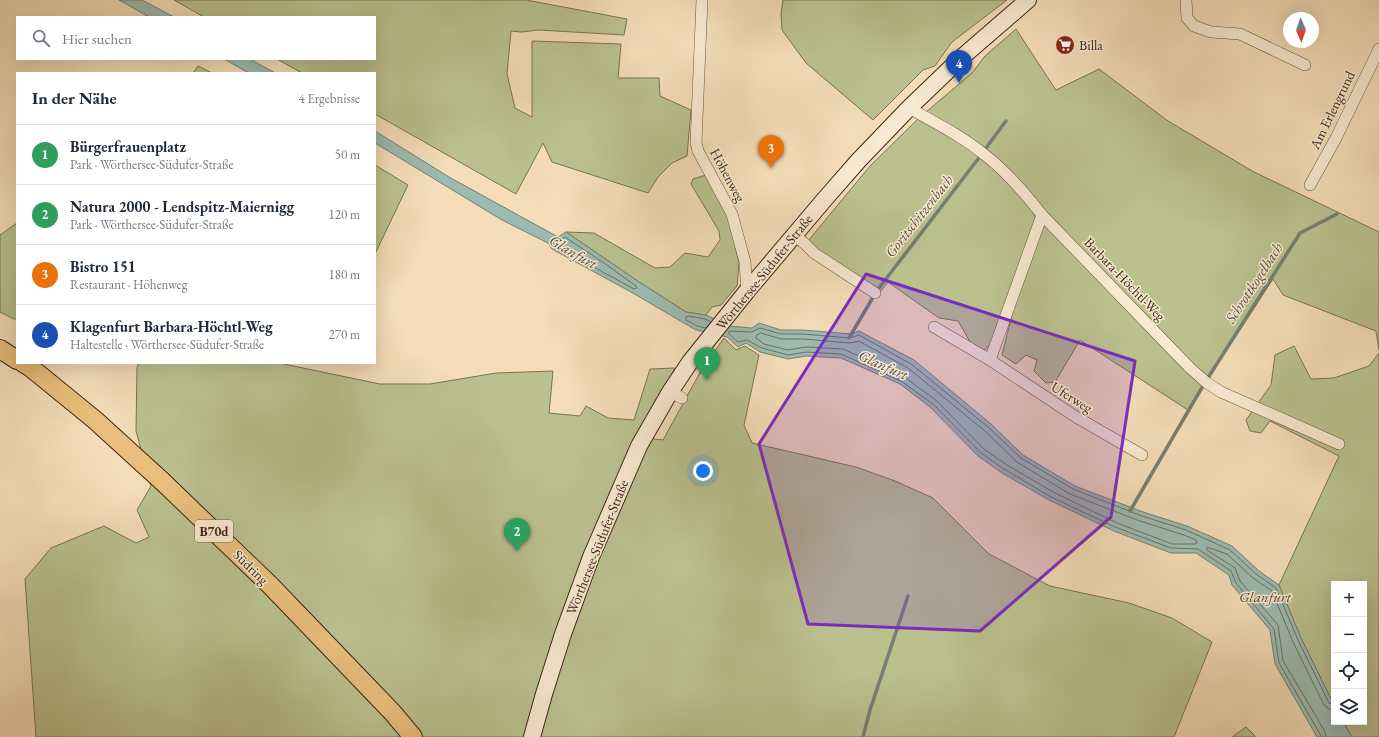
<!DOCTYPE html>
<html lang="de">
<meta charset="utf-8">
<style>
:root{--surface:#fff;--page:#f6f6f7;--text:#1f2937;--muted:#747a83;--line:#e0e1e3;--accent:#db2777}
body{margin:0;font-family:"EB Garamond",serif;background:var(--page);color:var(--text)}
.controls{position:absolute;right:12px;bottom:12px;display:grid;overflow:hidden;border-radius:0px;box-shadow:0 4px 16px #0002}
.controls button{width:36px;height:36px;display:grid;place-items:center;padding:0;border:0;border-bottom:1px solid var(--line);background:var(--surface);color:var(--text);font:20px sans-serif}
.compass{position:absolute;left:1283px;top:12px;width:36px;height:36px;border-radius:50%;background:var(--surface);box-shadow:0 4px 16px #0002;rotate:178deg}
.you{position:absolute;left:703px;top:471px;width:14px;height:14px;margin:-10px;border:3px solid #fff;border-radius:50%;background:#1a73e8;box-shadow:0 0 0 6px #1a73e833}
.badge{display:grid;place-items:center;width:26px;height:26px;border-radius:50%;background:var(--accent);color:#fff;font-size:13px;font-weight:700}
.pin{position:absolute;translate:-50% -33px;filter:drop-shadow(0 1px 2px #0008)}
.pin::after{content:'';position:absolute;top:21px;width:14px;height:12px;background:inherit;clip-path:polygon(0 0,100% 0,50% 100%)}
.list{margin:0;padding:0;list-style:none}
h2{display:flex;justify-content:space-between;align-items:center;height:52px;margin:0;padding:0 16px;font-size:17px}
h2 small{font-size:13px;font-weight:400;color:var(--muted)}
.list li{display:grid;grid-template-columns:26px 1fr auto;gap:12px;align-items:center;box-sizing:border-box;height:60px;padding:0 16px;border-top:1px solid var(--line)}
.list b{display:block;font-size:15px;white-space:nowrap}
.list p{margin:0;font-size:13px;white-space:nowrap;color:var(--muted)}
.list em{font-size:13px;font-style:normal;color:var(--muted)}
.icon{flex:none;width:22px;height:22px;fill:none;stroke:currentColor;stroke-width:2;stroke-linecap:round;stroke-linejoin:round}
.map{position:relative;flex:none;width:1379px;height:737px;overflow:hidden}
.search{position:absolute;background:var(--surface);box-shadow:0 4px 16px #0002;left:16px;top:16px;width:360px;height:44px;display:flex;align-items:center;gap:10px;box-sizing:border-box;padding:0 14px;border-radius:0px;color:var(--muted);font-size:15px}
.panel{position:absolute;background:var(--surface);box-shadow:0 4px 16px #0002;left:16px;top:72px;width:360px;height:292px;border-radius:0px}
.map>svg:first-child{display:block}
</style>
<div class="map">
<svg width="1379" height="737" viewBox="0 0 1379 737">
<rect width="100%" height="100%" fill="#f4ddb8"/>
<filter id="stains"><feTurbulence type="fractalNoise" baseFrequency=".005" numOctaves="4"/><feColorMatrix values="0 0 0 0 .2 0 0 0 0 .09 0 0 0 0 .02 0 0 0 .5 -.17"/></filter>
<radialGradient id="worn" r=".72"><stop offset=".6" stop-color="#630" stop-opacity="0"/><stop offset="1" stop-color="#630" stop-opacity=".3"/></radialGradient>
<!-- green -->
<g fill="#bac18f" stroke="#7b7353">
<path d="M174,0H526L627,19L624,35L539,30L521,32L511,31L507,74L515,108L532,117V41L621,44L618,78H659L660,96L691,110L687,156L672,163L658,177L648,193L552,162L543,143L516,194L375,114V73H302L277,59H375V17H204Z"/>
<path d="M783,0H1007L952,42L935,66L923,70L873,120L806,63L782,30L781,14Z"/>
<path d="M1016,29L1056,90L1099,69L1168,121L1254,172L1379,232V350L1376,331L1283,295L1273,279L1188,410L1080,340L1055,382L1046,383L1034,371L1037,360L1026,355L1016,364L1002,355L1016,299L1047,213L926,112L972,73L985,56Z"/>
<path d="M198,66L212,73H193Z"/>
<path d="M919,118L982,157L999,171L1034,211L1036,221L992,342L983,352L973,347L958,321L939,318L888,282L880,292L815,249L808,241L870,166Z"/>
<path d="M375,165L408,185L375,254Z"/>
<path d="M706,175L728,215L739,263L737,286L721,305L712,307L706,315L686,312L639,282L566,232L594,233L655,268L670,267L685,253L708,257L720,240L719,231L691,184L693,179Z"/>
<path d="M17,223V319H14L0,312V235Z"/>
<path d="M724,338L736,350L745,346L759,355L744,425L752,443L856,467L895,481L933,498L989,554L1050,586L1129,603L1172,618L1212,642L1174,737H36L25,579L51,548L104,526L136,543L149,537L137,510L151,486L136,431L137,367L139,363H279L380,384H430L496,373L553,371L549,413L580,416L586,406L608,418L634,420L650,369L675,368L636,437L663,440L702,369Z"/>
<path d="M1294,346L1311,379L1334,378L1369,366L1379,353V737H1352L1343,722H1364V584H1334V705L1301,638L1279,585L1339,456L1270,421L1261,433L1250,431L1246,420L1271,385L1275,355Z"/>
<path d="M1246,727L1256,737H1232Z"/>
</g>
<!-- water -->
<g fill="#9cbbb0" stroke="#767f73">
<path d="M119,0H142L174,17H149Z"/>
<path d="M224,59H250L275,73H249Z"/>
<path d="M375,131L449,177L558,237L566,232L639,282L686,312L706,315L729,326L752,328L759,323L781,330H803L851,334L859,331L914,360L991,424L1023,455L1075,486L1143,512L1187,526L1232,546L1259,571L1279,585L1301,638L1334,705V722H1343L1352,737H1317L1275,664L1270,630L1232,585L1229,575L1196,553H1171L1114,531L1049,500L1002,473L978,456L930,407L900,384L841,358L806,356L788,359L760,352L746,343L738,347L727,337L696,330L631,292L552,249L548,243L502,220L375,143Z"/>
</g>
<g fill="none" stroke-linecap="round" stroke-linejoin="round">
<!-- shore -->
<g stroke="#6c7064" stroke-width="1">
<path d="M565,237L604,263L636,286L637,288L634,289L555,246L553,243L554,240L559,241Z"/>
<path d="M706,328L697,326L686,320V317L688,316L705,319L711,322"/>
<path d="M761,333L781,339H803L850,343L859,341L908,368L985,431L1017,462L1070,494L1140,521L1184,535L1196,540L1197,543L1195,544H1172L1117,523L1053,492L1007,465L984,449L937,401L903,376L843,349L806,347L788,350L764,344L756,338V336Z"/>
<path d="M1321,737L1320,734L1279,663L1274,629L1236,583L1231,571L1198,549L1171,548L1115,527L1051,497L1004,469L981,453L933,404L901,381L841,354L806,352L788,355L762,348L747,340L738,342L729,334V331L752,332L760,328L781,334H803L850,338L859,335L911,364L988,427L1021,458L1073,489L1142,516L1186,530L1230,550L1256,574L1276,588L1298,640L1329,703L1334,705"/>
<path d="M1326,737L1325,732L1313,711L1283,661L1278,625L1240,581L1235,568L1207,550V547L1227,554L1253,578L1272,591L1293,642L1324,705L1329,709L1334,710"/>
</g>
<!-- stream -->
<g stroke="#767f73" stroke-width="3.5">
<path d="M986,148L1006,121"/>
<path d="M879,288L978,159"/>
<path d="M849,338L872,299"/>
<path d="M1206,381L1300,233L1337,214"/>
<path d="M1130,511L1204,384"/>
<path d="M863,737L870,710L908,596"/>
</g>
<defs>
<g id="street">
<path d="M702,0L696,143L698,151L732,214L745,262L747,291"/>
<path d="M1186,0L1187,18L1194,26L1211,32L1240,34L1305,65"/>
<path d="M909,108C934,122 962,136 985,155C1007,172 1025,193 1042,215L1190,368L1207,383L1221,392L1339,444"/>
<path d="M1310,185L1336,138L1379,49"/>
<path d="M793,235L803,242L814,253L875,293"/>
<path d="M934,327L990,360L1076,417L1142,455"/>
<path d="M990,360L1042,215"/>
<path d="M670,392L682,398"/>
</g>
<path id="secondary" d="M532,737L544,694L563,634L591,557L639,446L670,392L690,362L747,291L824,200L859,160L909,108L961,58L1028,0"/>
<g id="primary">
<path d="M0,349L17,360"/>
<path d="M23,363L30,367L95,420L163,482L270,585L393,713L413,737"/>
</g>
</defs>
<!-- street casing -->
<use href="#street" stroke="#6a533f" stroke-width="12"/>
<!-- secondary casing -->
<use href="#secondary" stroke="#3c2517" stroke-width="18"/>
<!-- primary casing -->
<use href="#primary" stroke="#3c2517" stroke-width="20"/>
<!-- street -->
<use href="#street" stroke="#f8e9d1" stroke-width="11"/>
<!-- secondary -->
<use href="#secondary" stroke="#f8e9d1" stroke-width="16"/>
<!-- primary -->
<use href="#primary" stroke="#eabe7c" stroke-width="18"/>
</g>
<!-- marked area -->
<path fill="#7b2cbf" fill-opacity="0.2" stroke="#7b2cbf" stroke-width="3" stroke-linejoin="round" d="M866,274L1135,361L1111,517L980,631L808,624L759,444Z"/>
<!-- icons -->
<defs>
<symbol id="supermarket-disc" viewBox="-11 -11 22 22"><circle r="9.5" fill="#8f2418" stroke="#f8e9d1"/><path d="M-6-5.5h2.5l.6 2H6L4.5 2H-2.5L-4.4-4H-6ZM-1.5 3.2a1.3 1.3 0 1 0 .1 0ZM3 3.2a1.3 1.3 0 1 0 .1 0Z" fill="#fff"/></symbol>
</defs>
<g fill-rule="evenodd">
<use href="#supermarket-disc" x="1054" y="34" width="22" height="22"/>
</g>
<g text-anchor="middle" stroke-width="3" stroke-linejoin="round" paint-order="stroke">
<!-- shield labels -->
<rect fill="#f8e9d1" stroke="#74604f" stroke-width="1" x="195" y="520" width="38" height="22" rx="3"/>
<g font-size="13" font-weight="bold" fill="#3c2517">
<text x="214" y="536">B70d</text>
</g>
<!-- poi labels -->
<g font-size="14" fill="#3c2517" stroke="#f8e9d1" text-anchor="start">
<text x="1079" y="50">Billa</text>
</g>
<!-- street labels -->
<g font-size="14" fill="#3c2517" stroke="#f8e9d1">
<text transform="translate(1332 110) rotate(-64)" y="5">Am Erlengrund</text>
<text transform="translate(728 175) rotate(62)" y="5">Höhenweg</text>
<text transform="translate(764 272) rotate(-51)" y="5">Wörthersee-Südufer-Straße</text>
<text transform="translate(1125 279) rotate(46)" y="5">Barbara-Höchtl-Weg</text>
<text transform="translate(1072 397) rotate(32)" y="5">Uferweg</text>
<text transform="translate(597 547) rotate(-68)" y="5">Wörthersee-Südufer-Straße</text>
<text transform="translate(251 567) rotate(44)" y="5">Südring</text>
</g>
<!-- water labels -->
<g font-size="15" font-style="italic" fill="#544a3d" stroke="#f8e9d1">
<text transform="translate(919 216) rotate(-52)" y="5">Goritschitzenbach</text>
<text transform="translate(573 252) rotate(30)" y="5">Glanfurt</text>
<text transform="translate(1254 283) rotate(-57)" y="5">Schrottkogelbach</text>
<text transform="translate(883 365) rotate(24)" y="5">Glanfurt</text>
<text x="1265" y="602">Glanfurt</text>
</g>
</g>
<rect width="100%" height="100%" filter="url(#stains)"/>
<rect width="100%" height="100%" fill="url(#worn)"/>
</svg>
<div class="controls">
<button>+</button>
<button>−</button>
<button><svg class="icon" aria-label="locate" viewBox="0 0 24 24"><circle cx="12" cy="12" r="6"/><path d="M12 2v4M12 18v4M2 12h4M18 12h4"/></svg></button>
<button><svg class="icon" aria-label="layers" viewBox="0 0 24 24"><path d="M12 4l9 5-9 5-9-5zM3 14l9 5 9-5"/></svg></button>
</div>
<svg class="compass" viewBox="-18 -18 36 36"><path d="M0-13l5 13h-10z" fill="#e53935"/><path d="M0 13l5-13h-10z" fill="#747a83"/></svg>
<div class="you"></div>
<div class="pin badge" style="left:707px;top:380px;background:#2e9e5b">1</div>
<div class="pin badge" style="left:517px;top:551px;background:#2e9e5b">2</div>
<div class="pin badge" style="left:771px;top:168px;background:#e8710a">3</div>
<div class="pin badge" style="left:959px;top:83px;background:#1a4fb4">4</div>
<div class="search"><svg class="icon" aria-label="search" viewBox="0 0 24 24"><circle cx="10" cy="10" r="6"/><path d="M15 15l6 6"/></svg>Hier suchen</div>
<section class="panel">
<h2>In der Nähe<small>4 Ergebnisse</small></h2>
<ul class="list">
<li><span class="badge" style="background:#2e9e5b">1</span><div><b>Bürgerfrauenplatz</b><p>Park · Wörthersee-Südufer-Straße</p></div><em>50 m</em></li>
<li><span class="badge" style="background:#2e9e5b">2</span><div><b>Natura 2000 - Lendspitz-Maiernigg</b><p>Park · Wörthersee-Südufer-Straße</p></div><em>120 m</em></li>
<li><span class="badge" style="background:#e8710a">3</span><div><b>Bistro 151</b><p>Restaurant · Höhenweg</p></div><em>180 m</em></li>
<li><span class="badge" style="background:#1a4fb4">4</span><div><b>Klagenfurt Barbara-Höchtl-Weg</b><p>Haltestelle · Wörthersee-Südufer-Straße</p></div><em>270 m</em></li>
</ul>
</section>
</div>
